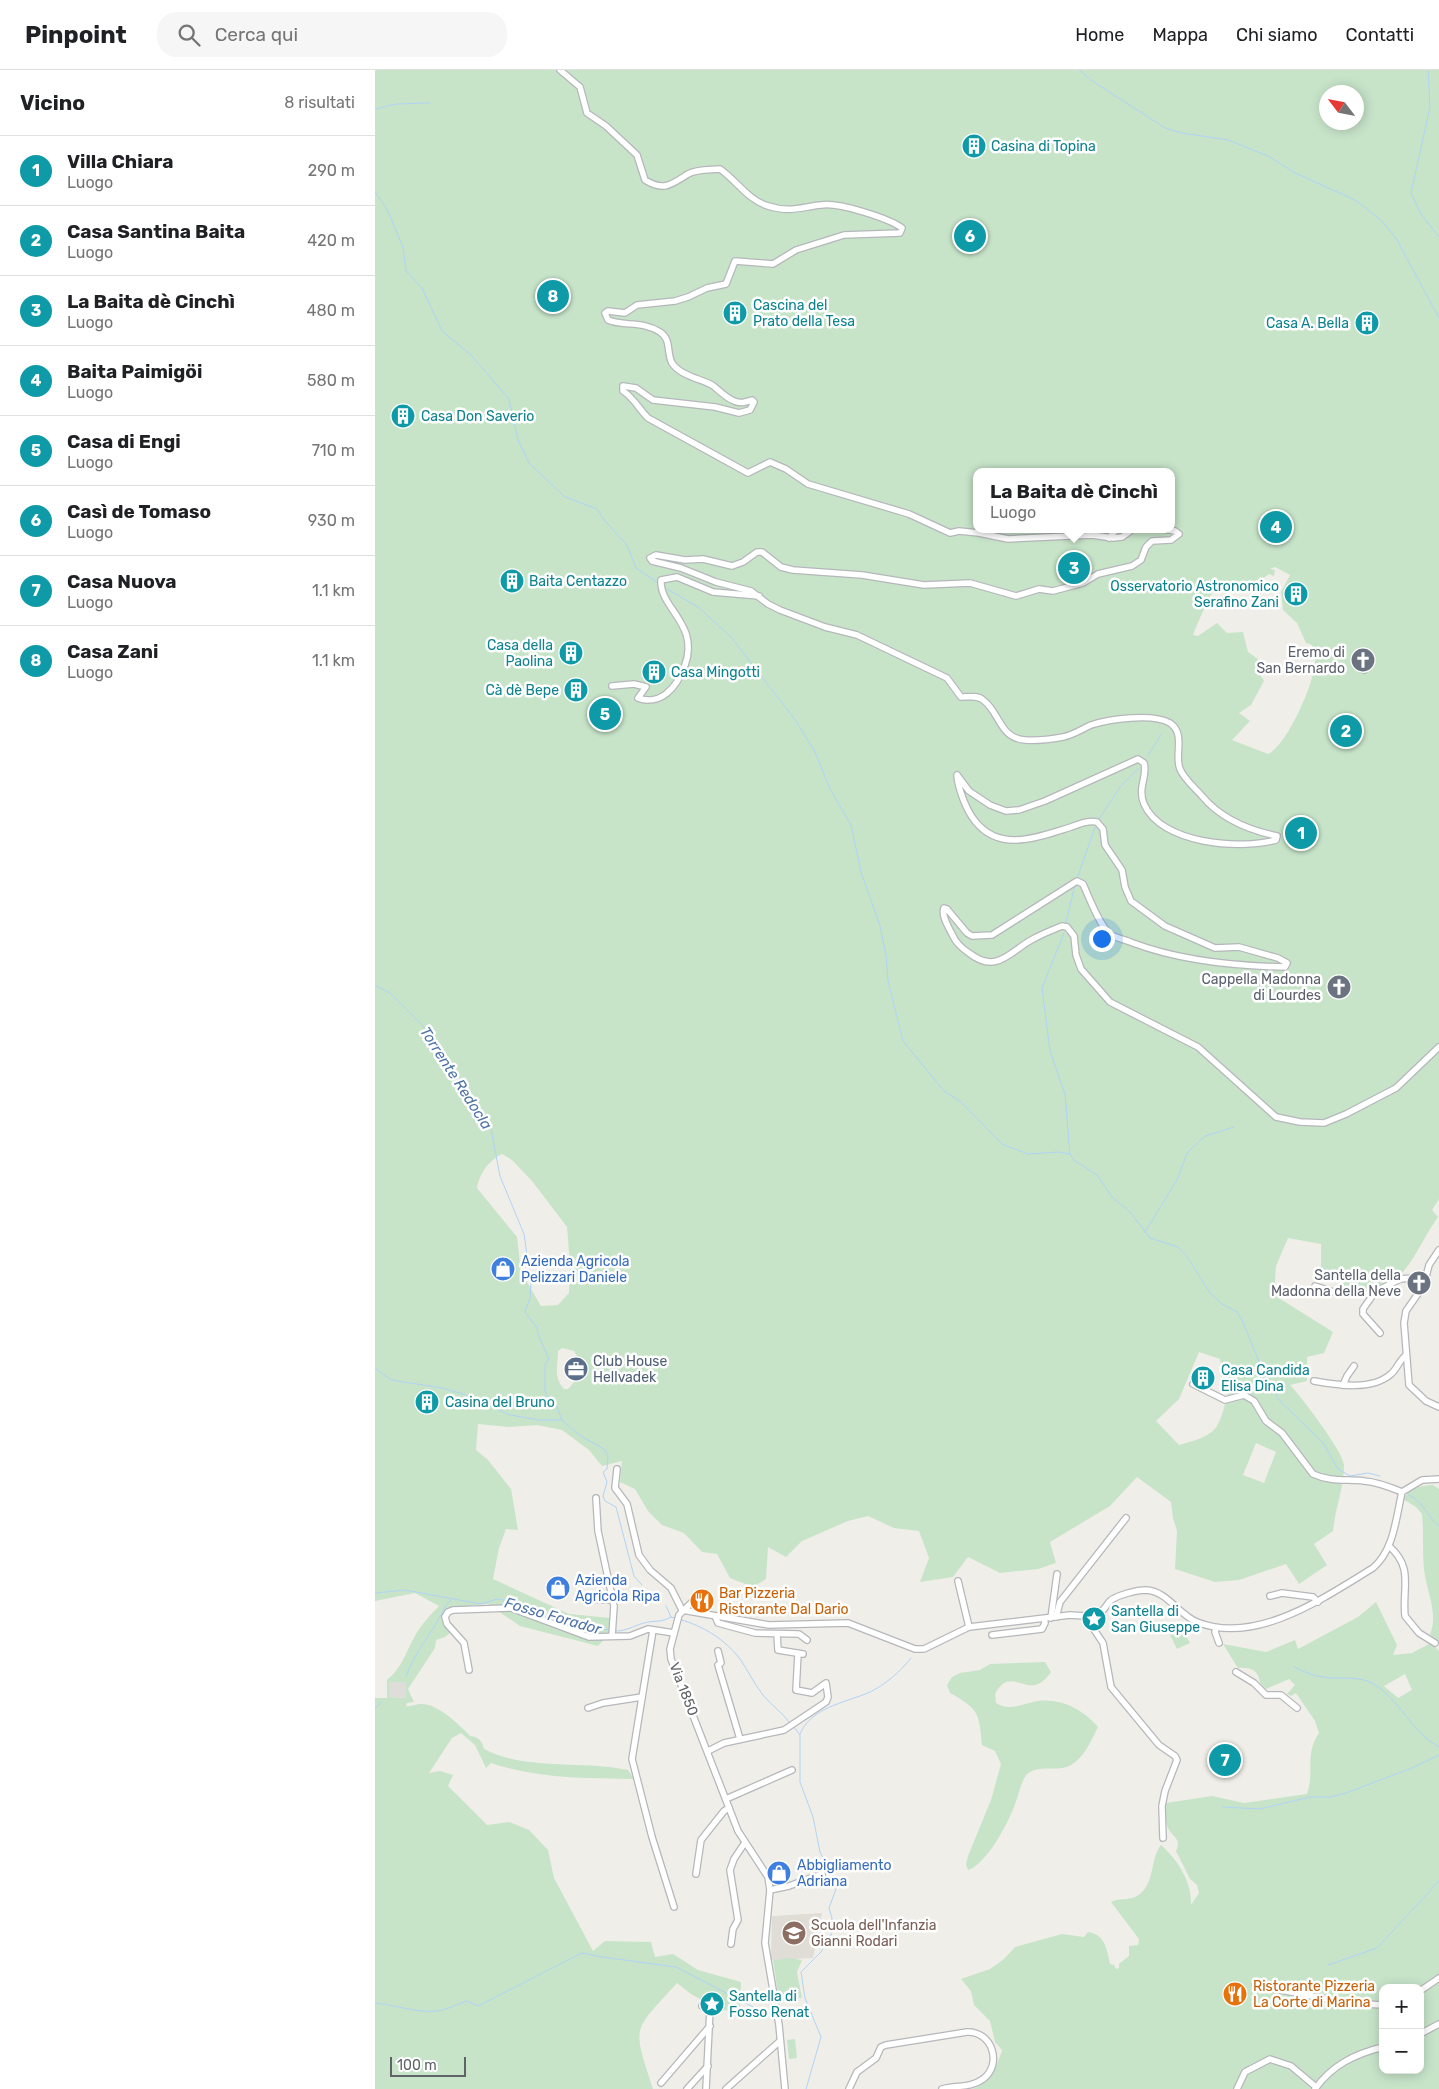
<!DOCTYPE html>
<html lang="it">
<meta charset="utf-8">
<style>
:root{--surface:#fff;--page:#f6f6f6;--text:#202124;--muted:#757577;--line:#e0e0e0;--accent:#b45309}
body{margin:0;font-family:Rubik,sans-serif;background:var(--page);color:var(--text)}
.controls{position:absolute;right:15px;bottom:15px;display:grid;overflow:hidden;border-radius:10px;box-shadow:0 2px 12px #0003}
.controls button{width:45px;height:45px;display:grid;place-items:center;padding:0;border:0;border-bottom:1px solid var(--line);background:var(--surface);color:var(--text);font:25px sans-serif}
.compass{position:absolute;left:944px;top:15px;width:45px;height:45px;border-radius:50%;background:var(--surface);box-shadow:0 2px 12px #0003;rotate:302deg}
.scale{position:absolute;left:15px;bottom:12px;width:76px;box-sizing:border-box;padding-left:5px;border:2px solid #5f6266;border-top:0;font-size:14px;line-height:18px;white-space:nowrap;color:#5f6266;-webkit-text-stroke:4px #fff;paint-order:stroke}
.you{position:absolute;left:726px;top:868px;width:18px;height:18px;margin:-12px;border:4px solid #fff;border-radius:50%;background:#1a73e8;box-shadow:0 0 0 8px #1a73e833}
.badge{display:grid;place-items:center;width:32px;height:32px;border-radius:50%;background:var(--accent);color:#fff;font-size:16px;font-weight:700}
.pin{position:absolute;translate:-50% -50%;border:2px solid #fff;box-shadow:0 1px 5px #0006}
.popup{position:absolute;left:598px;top:398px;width:202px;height:65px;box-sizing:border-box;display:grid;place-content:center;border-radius:10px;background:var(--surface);filter:drop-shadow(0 1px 4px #0005);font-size:16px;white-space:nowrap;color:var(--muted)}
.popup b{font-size:19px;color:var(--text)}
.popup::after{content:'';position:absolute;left:50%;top:100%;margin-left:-10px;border:10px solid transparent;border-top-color:var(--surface)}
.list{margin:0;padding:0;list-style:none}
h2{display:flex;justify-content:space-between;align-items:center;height:65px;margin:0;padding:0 20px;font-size:21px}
h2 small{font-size:16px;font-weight:400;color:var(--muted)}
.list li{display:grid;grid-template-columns:32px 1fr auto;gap:15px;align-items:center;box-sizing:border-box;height:70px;padding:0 20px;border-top:1px solid var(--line)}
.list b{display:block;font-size:19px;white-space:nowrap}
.list p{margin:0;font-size:16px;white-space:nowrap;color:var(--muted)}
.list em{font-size:16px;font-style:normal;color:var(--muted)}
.icon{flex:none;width:28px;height:28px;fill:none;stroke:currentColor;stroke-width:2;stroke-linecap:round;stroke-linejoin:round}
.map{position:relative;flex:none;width:1064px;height:2019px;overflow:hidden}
header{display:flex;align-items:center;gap:30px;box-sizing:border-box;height:70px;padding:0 25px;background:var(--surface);border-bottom:1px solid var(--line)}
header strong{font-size:24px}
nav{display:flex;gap:28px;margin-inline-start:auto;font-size:18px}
.search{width:350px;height:45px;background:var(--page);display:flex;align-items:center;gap:12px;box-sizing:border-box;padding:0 18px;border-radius:20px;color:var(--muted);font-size:19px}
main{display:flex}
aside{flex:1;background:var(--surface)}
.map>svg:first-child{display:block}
</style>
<header>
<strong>Pinpoint</strong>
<div class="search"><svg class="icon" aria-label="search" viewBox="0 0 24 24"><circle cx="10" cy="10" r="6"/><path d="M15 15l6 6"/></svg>Cerca qui</div>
<nav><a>Home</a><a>Mappa</a><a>Chi siamo</a><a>Contatti</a></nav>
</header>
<main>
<aside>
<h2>Vicino<small>8 risultati</small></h2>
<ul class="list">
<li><span class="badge" style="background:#0f9aa8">1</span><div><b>Villa Chiara</b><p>Luogo</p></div><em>290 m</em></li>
<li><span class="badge" style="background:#0f9aa8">2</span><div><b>Casa Santina Baita</b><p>Luogo</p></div><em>420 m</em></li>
<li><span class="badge" style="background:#0f9aa8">3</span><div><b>La Baita dè Cinchì</b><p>Luogo</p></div><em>480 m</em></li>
<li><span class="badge" style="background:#0f9aa8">4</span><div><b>Baita Paimigöi</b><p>Luogo</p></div><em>580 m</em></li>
<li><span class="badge" style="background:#0f9aa8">5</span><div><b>Casa di Engi</b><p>Luogo</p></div><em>710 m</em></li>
<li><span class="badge" style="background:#0f9aa8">6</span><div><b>Casì de Tomaso</b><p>Luogo</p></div><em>930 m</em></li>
<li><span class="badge" style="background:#0f9aa8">7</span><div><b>Casa Nuova</b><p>Luogo</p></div><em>1.1 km</em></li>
<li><span class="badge" style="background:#0f9aa8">8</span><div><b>Casa Zani</b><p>Luogo</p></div><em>1.1 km</em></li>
</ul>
</aside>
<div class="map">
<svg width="1064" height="2019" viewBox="0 0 1064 2019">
<rect width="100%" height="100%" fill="#f0eee8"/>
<!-- industrial -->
<path fill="#dfddda" d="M14,1612H31V1628L14,1627Z"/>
<!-- education -->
<path fill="#dfddd6" d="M447,1843L438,1888L396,1890L397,1846Z"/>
<!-- green -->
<g fill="#c7e4c9" fill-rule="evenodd">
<path d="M0,0H1064V1129L1057,1140L1063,1147C1050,1164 1035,1201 1018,1211C1005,1220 983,1219 968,1220L967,1209L946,1210V1174L913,1168L901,1196L899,1225L958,1262L949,1283L932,1287V1311L915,1315C926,1326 969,1383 969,1395C969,1418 960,1439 958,1461L939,1474L952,1495L924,1514L911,1494L864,1510L840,1512L800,1499L802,1461L798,1448L796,1432L762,1407L735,1436L675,1472L681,1493L663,1499L625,1503L593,1487L578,1507L545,1512L554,1488L544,1461L519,1458L493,1446L473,1451L427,1471L411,1487L393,1477L391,1509L378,1517L355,1508L342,1484L327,1482L309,1463L287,1455L273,1441L260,1419L245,1412L247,1391L227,1396L214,1380L187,1360L162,1355L134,1357L103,1354L101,1380L113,1390L136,1419L143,1460L131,1459L124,1478L118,1509L194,1544L236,1548L234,1564L223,1576L145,1556L113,1534L80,1537L68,1544L69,1553L77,1561L70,1567L61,1570L60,1578L33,1619L39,1632L32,1633L31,1636C36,1637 41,1634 46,1634C62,1633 86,1656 95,1666C104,1667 107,1671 109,1679C152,1701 206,1690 253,1700L259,1709C210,1708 163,1709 116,1693L111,1698L100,1675L86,1663L77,1668L54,1703L65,1701L78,1705L73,1716L112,1755L134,1752L142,1755L154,1760L173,1780L179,1808L218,1881L230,1871L276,1872L280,1887L298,1884L323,1900L366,1912L365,1941L345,1940L316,1924L302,1913C257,1963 257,1954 278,2019H0V1628H12V1610C28,1597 31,1581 41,1564C46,1555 56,1544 64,1536L40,1523L0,1531ZM952,22H982V52H952ZM602,402H796V459H602ZM900,497L915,505L906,522L908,540L922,553L931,573L937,575C936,581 940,585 940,590C941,610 912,676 893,684L857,670L875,651L864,643L876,635L889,611L883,601V589L873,582L868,562L852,563L842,553L823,566L818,565C821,557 837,519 842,516C859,505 876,519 894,504L899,506L900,500L895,499ZM127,1084L137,1090L157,1111L192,1157L195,1194L194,1223L183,1235L166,1236L146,1202L142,1167L102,1118C104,1104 114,1090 127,1084ZM187,1278L199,1281L206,1293V1304L193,1319H189C178,1307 183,1296 183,1281ZM824,1282L845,1289L849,1313L854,1319C843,1359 846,1364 804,1375L781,1351L804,1329ZM881,1373L901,1382L889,1413L868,1405ZM14,1612H31V1628L14,1627Z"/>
<path d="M1058,1415L1064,1419V1573L1055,1564C1064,1544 1051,1520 1049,1499C1047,1481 1049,1462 1047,1444L1041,1437L1028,1429C1037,1417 1043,1416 1058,1415Z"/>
<path d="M1001,1532L1022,1575L1018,1585L1037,1583L1056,1573L1064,1581V2019H597C613,2015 623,1995 627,1980L620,1972L615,1951L599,1935L596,1921L586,1909L615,1899L629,1889L640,1877L687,1864L709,1867L713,1862C730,1864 732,1880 735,1894L739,1895L741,1899L744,1898V1894L754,1886V1876L763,1875L764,1869L736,1832C745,1827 757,1832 766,1823C780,1811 775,1789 786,1775C803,1790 817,1812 816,1835L824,1823L822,1815L815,1809L801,1781C808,1767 794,1766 792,1755C790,1748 791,1740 791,1733L837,1726L869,1733L932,1724C940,1701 929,1685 944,1663L940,1651L921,1623L916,1626L912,1624L920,1615L914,1609L891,1619L885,1613C884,1600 875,1597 863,1598L848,1574L891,1582L920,1570L923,1579L983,1547ZM1030,1604L1037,1620L1023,1628L1009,1616ZM1008,1918H1045V2000H1008Z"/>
<path d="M805,1555L815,1573L802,1579L793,1561Z"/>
<path d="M670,1592L676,1602C654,1635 637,1592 620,1624L621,1633C634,1642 650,1633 663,1631C686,1628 709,1640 723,1657C717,1669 709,1688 696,1695C682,1703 664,1693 651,1705C645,1715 644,1724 640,1734C634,1752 611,1795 593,1800L591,1794L593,1786L616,1730L626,1694L620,1681L607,1675C604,1643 604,1639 575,1623L572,1615L577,1607L585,1603L605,1600L615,1594Z"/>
<path d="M414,1888L427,1890L422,1902L427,1928L404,1930L398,1890Z"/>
<path d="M420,1969L422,1988L414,1989L412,1970Z"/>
</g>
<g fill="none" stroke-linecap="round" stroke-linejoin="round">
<!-- stream -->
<g stroke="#b0d3f7" stroke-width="1">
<path d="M704,0L719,12L790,58L807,63L853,70L893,86L920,103L980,130L1007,151L1022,170L1064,248"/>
<path d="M1053,0L1055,37L1036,123L1046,144L1064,167"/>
<path d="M0,39L21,34L55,33"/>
<path d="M0,122L12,139L28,177L31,201L47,218L67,261L96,285L134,329L143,370L154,393L190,427L222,439L229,450L252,475L261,498L283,513"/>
<path d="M292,519L323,537L356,567L421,651L439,680L455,719L476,755L486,802L505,856L511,885L513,911L528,971L569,1021L586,1032L627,1074L653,1084L683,1082L695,1084L699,1090L722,1105L737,1127L756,1143L775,1168L803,1177L811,1185L835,1223L847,1234L862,1242L867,1250L890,1306L905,1331L948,1373L963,1399L975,1406L993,1403L1005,1406"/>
<path d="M773,685L786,665"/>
<path d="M725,748L745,717L764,698"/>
<path d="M703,806L720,757"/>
<path d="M691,852L700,815"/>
<path d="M689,863L667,918L675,981L690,1024L695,1084"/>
<path d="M0,915L15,923L47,955L80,1008L116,1059L125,1106L149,1164L156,1213L155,1228L150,1242L162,1258C162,1265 171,1281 174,1289L170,1295V1322L182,1337L187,1350L204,1365L229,1379L233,1385L232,1399L228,1402L232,1412L228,1426L230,1431L241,1437L259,1506L267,1515"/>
<path d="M770,1162L803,1108L812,1083L830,1066L859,1057"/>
<path d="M0,1298L16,1310L67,1318L88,1324L135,1345L164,1350H187"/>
<path d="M1034,1425C1049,1432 1051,1446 1064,1456"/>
<path d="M0,1523L30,1520L106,1534L122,1529L142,1532L168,1545L190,1548L209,1558L235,1560"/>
<path d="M291,1536L296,1547L300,1548"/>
<path d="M304,1549C328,1556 350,1569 365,1589C373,1600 379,1614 388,1625C396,1635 407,1642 415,1653"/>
<path d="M238,1561C250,1562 258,1556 269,1553C279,1550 286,1553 296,1547"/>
<path d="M919,1597C928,1601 938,1606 948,1607C965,1610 981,1605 997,1613C1025,1628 1036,1663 1064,1677"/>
<path d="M31,1606C40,1584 47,1576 59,1557C66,1547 67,1538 76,1530"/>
<path d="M0,1638L6,1633"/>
<path d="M418,1656L425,1665V1712L438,1747L445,1782L461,1812V1819L454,1838L457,1848L456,1865L446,1882L426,1902L430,1928L446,1967L431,2019"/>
<path d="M425,1664C436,1637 470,1633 495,1622C511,1614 525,1602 536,1588"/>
<path d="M848,1737L885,1739L935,1727H955L971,1723L1037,1698L1064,1685"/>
<path d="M953,1895L1002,1878L1064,1811"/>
<path d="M0,1933C21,1935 41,1943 62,1941C72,1940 82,1934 92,1931L103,1936L207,1883L227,1887L301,1897L380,1938"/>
</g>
<defs>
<g id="minor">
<path d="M185,0L205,17L212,43L231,56L262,85L270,110C289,122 297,114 313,104C322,99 335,100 345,99C362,111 373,130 393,136C415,143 426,137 446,135C463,132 513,148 527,158L525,163L469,165L421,180L398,194L360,191L351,214L332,218L313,227L300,231L262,235L250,243L233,241L230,243L233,250C250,257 266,250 285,262C297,270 291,282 297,293C304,305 326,309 337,315C344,320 351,328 359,331C366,334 371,332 377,330L379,332L375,340L364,343L340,337L278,330L261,318L248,316V321C259,328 264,339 273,348L373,403L395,392L411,399L433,414L534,444L575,463L584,461L604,463L633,469L717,465L738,468L747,467L758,459"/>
<path d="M788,459L800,461L804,464L796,470L777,471L771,477L766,490L757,496L723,504L708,513L678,521L664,519L641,526L595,513L549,515L487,505L418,500L406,497L387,482H382L368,492L357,496L328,489L310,490L281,485L275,488L277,491L306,498L341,512L376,521L393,534L405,540L450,557L482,565L572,608L586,627C593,627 603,625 608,630C625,642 624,668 650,670C662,671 677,669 688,667C698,665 707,659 716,655C734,649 778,643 795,653C811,664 799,685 805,699C809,709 820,718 827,726C846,749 873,760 902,766L901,770C865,780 786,774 769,734C762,717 773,707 769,693L763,689L670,731L644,740L631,741L615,735L594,721L582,705C583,718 591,740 600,751C625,783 663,767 696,757C704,754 713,750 722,752L728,759L730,775L747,800L750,817L756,831L790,856L840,878L864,877L903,888L912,893L910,897C859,896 806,891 758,873C751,870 742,868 736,865C725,857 714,827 708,814L702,811L617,865L597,866L592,863L572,839L569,838C566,846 574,858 578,866C581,873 588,879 594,883C622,905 635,881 658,869C667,864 677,860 687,856L692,857L699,866L701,885L706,899L735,932L823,977L901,1047L925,1052L949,1053L971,1044L1021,1018L1064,977"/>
<path d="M734,468L742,459"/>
<path d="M987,599L989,600"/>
<path d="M237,616L259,614L271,617L263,628C272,632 284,630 292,623C301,616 306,606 310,595C325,554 284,538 286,510L302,507L338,522L384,526"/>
<path d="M1064,1180L1054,1195L1049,1215L1031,1241L1029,1253L1034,1315L1051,1331L1064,1337"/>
<path d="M940,1216L962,1223L991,1224L1000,1222L1025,1209L1050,1207"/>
<path d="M1000,1222L988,1239V1244L1005,1263"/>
<path d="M939,1311C962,1315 997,1321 1016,1304C1022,1299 1024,1291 1030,1286"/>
<path d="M818,1314L850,1330L869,1325L879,1331L891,1351L907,1363L938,1404C955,1412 971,1409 989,1411C1002,1412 1015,1417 1027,1422"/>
<path d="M968,1315L972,1306L979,1296"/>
<path d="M242,1399L240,1418L252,1434L264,1485L275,1500L296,1518L307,1540"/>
<path d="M221,1428L223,1461L239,1536L237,1566"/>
<path d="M1014,1476C1039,1498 1027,1517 1030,1546L1044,1563L1060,1573"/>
<path d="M583,1511L594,1557"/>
<path d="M895,1526L907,1523L938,1527L943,1532"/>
<path d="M212,1529L238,1530"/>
<path d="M319,1530L304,1545L295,1579L296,1589L363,1761L393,1807L395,1820L390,1873L404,1955L410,2019"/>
<path d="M307,1540L394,1555L473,1553L540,1579H549L594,1557L695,1545C705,1546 716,1547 725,1542C730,1540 731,1535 735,1531C742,1525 762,1520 771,1520C792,1521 804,1545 822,1552C881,1576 950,1527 998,1498C1019,1480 1021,1448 1027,1422L1047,1410L1064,1409"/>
<path d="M340,1546L343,1553L380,1563L424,1564L432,1570"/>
<path d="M710,1546L728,1573L736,1617L784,1675L800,1686L802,1690L790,1721L787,1736L788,1768"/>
<path d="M681,1547L685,1532L751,1448"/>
<path d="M676,1548L682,1504"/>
<path d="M841,1558L840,1562L844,1573"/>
<path d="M278,1560L257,1689L277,1767L299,1837"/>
<path d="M402,1564L403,1580L428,1584"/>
<path d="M617,1565L667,1559L670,1553L669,1549"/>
<path d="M343,1581L346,1593L343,1595L365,1669"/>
<path d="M94,1600L89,1573L72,1554L70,1547L73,1542L78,1540L136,1538L214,1567L255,1566L273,1559L299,1563"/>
<path d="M861,1602L879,1613L891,1625H906L922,1638"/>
<path d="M213,1638L228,1633L267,1627"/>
<path d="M333,1681L349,1673L409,1660L451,1632L453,1627L451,1613L437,1623L421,1620L423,1584"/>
<path d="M351,1729L417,1700"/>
<path d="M321,1804L326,1770L349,1741L354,1738"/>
<path d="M395,1820L414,1816L447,1804"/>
<path d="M356,1874L358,1859L363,1850L355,1800L359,1789L369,1774"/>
<path d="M880,1915L973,1933L1008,1935"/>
<path d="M1045,1921L1064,1908"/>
<path d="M327,1936L335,1939L331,2019"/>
<path d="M1045,1964L1064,1954"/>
<path d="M286,2013L335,1956"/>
<path d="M312,2019L333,1996"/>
<path d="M351,2019L405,1971"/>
<path d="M474,2019L482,2002L501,1988L506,1977L511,1975L592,1962C617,1961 628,1994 608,2009C596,2018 581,2015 567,2019"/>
<path d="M862,2019L870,2002L895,1989L916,1996L941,2017"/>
<path d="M940,2019C957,1995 980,1984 1008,1977"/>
</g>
</defs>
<!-- minor casing -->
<use href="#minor" stroke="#b5b7bb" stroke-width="8"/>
<!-- minor -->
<use href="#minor" stroke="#fff" stroke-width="5.5"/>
</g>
<!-- icons -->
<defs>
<symbol id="building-disc" viewBox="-11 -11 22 22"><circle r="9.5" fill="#0f9aa8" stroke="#fff"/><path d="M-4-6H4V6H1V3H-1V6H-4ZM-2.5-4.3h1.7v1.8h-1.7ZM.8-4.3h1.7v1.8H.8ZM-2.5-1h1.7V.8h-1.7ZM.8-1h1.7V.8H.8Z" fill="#fff"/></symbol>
<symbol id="church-disc" viewBox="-11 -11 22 22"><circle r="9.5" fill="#6b7280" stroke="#fff"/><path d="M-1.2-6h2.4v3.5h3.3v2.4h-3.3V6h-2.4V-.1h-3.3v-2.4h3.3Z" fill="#fff"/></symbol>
<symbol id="shop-disc" viewBox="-11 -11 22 22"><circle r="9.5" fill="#3f7fe0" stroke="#fff"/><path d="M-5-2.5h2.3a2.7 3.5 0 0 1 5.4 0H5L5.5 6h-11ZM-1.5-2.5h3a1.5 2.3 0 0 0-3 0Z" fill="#fff"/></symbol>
<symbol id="office-disc" viewBox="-11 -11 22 22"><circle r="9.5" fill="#5c6f8a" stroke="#fff"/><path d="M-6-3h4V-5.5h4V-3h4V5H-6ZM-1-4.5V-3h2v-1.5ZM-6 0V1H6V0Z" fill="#fff"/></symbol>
<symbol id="restaurant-disc" viewBox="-11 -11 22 22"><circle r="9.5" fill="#e8710a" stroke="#fff"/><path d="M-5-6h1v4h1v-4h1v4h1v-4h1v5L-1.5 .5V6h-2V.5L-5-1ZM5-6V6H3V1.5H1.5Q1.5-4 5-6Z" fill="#fff"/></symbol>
<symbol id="sight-disc" viewBox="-11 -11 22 22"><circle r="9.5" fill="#0f9aa8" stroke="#fff"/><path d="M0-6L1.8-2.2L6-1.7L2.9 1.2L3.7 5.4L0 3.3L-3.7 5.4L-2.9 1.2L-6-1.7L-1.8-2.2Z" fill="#fff"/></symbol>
<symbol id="school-disc" viewBox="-11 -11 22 22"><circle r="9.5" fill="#8d6e63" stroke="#fff"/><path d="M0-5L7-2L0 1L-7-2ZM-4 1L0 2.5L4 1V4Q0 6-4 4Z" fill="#fff"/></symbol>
</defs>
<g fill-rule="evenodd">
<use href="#building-disc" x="585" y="62" width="28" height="28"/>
<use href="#building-disc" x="346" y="229" width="28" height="28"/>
<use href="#building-disc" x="978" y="239" width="28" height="28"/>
<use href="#building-disc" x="14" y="332" width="28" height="28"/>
<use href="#building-disc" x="123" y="497" width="28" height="28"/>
<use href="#building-disc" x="907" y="510" width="28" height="28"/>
<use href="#building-disc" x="182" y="569" width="28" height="28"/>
<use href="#church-disc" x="974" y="576" width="28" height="28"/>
<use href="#building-disc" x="265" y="588" width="28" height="28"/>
<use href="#building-disc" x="187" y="606" width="28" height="28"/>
<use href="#church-disc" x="950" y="903" width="28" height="28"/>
<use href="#shop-disc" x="114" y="1185" width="28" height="28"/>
<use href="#church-disc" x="1030" y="1199" width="28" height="28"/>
<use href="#office-disc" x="187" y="1285" width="28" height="28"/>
<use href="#building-disc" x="814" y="1294" width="28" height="28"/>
<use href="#building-disc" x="38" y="1318" width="28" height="28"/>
<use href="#shop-disc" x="169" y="1504" width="28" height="28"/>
<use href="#restaurant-disc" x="313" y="1517" width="28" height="28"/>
<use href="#sight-disc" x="705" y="1535" width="28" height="28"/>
<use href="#shop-disc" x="390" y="1789" width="28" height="28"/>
<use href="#school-disc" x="405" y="1849" width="28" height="28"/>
<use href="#restaurant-disc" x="846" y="1910" width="28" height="28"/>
<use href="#sight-disc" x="323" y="1920" width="28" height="28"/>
</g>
<g text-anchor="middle" stroke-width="5" stroke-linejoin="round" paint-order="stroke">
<!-- culture labels -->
<g font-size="14" fill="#0d838f" stroke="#fff" text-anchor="start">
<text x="616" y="81">Casina di Topina</text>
<text x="378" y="240">Cascina del<tspan x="378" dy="16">Prato della Tesa</tspan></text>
<text x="974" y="258" text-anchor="end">Casa A. Bella</text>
<text x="46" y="351">Casa Don Saverio</text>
<text x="154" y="516">Baita Centazzo</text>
<text x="904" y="521" text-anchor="end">Osservatorio Astronomico<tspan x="904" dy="16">Serafino Zani</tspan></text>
<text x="178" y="580" text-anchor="end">Casa della<tspan x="178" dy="16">Paolina</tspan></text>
<text x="296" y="607">Casa Mingotti</text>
<text x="184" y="625" text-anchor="end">Cà dè Bepe</text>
<text x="846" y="1305">Casa Candida<tspan x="846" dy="16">Elisa Dina</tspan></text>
<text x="70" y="1337">Casina del Bruno</text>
<text x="736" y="1546">Santella di<tspan x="736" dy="16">San Giuseppe</tspan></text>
<text x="354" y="1931">Santella di<tspan x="354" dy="16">Fosso Renat</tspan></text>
</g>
<!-- worship labels -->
<g font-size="14" fill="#5b616d" stroke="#fff" text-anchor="end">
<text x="970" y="587">Eremo di<tspan x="970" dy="16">San Bernardo</tspan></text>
<text x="946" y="914">Cappella Madonna<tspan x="946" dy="16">di Lourdes</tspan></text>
<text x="1026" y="1210">Santella della<tspan x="1026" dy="16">Madonna della Neve</tspan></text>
</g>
<!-- shop labels -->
<g font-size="14" fill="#366cbe" stroke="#fff" text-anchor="start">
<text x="146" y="1196">Azienda Agricola<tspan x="146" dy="16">Pelizzari Daniele</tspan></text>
<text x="200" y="1515">Azienda<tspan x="200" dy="16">Agricola Ripa</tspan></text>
<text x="422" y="1800">Abbigliamento<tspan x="422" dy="16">Adriana</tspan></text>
</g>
<!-- service labels -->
<g font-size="14" fill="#4e5e75" stroke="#fff" text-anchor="start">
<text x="218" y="1296">Club House<tspan x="218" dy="16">Hellvadek</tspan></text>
</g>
<!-- food labels -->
<g font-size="14" fill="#c56008" stroke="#fff" text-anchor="start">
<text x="344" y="1528">Bar Pizzeria<tspan x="344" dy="16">Ristorante Dal Dario</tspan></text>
<text x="878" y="1921">Ristorante Pizzeria<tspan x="878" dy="16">La Corte di Marina</tspan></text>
</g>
<!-- street labels -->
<g font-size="14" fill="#5f6266" stroke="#fff">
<text transform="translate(309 1619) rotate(69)" y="5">Via 1850</text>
</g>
<!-- education labels -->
<g font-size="14" fill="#785e54" stroke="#fff" text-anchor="start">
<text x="436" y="1860">Scuola dell'Infanzia<tspan x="436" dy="16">Gianni Rodari</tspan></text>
</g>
<!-- water labels -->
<g font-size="15" font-style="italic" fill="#4d73a8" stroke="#fff">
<text transform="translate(81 1008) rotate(57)" y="5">Torrente Redocla</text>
<text transform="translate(178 1546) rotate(16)" y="5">Fosso Forador</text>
</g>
</g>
</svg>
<div class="controls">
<button>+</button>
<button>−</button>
</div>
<svg class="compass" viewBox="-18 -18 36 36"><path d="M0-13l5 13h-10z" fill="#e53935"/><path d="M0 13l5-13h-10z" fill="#757577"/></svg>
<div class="scale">100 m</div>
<div class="you"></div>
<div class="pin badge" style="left:926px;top:763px;background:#0f9aa8">1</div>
<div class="pin badge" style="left:971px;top:661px;background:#0f9aa8">2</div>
<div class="pin badge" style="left:699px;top:498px;background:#0f9aa8">3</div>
<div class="popup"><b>La Baita dè Cinchì</b>Luogo</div>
<div class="pin badge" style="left:901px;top:457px;background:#0f9aa8">4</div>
<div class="pin badge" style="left:230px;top:644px;background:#0f9aa8">5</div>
<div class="pin badge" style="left:595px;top:166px;background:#0f9aa8">6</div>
<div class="pin badge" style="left:850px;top:1690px;background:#0f9aa8">7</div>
<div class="pin badge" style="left:178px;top:226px;background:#0f9aa8">8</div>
</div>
</main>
